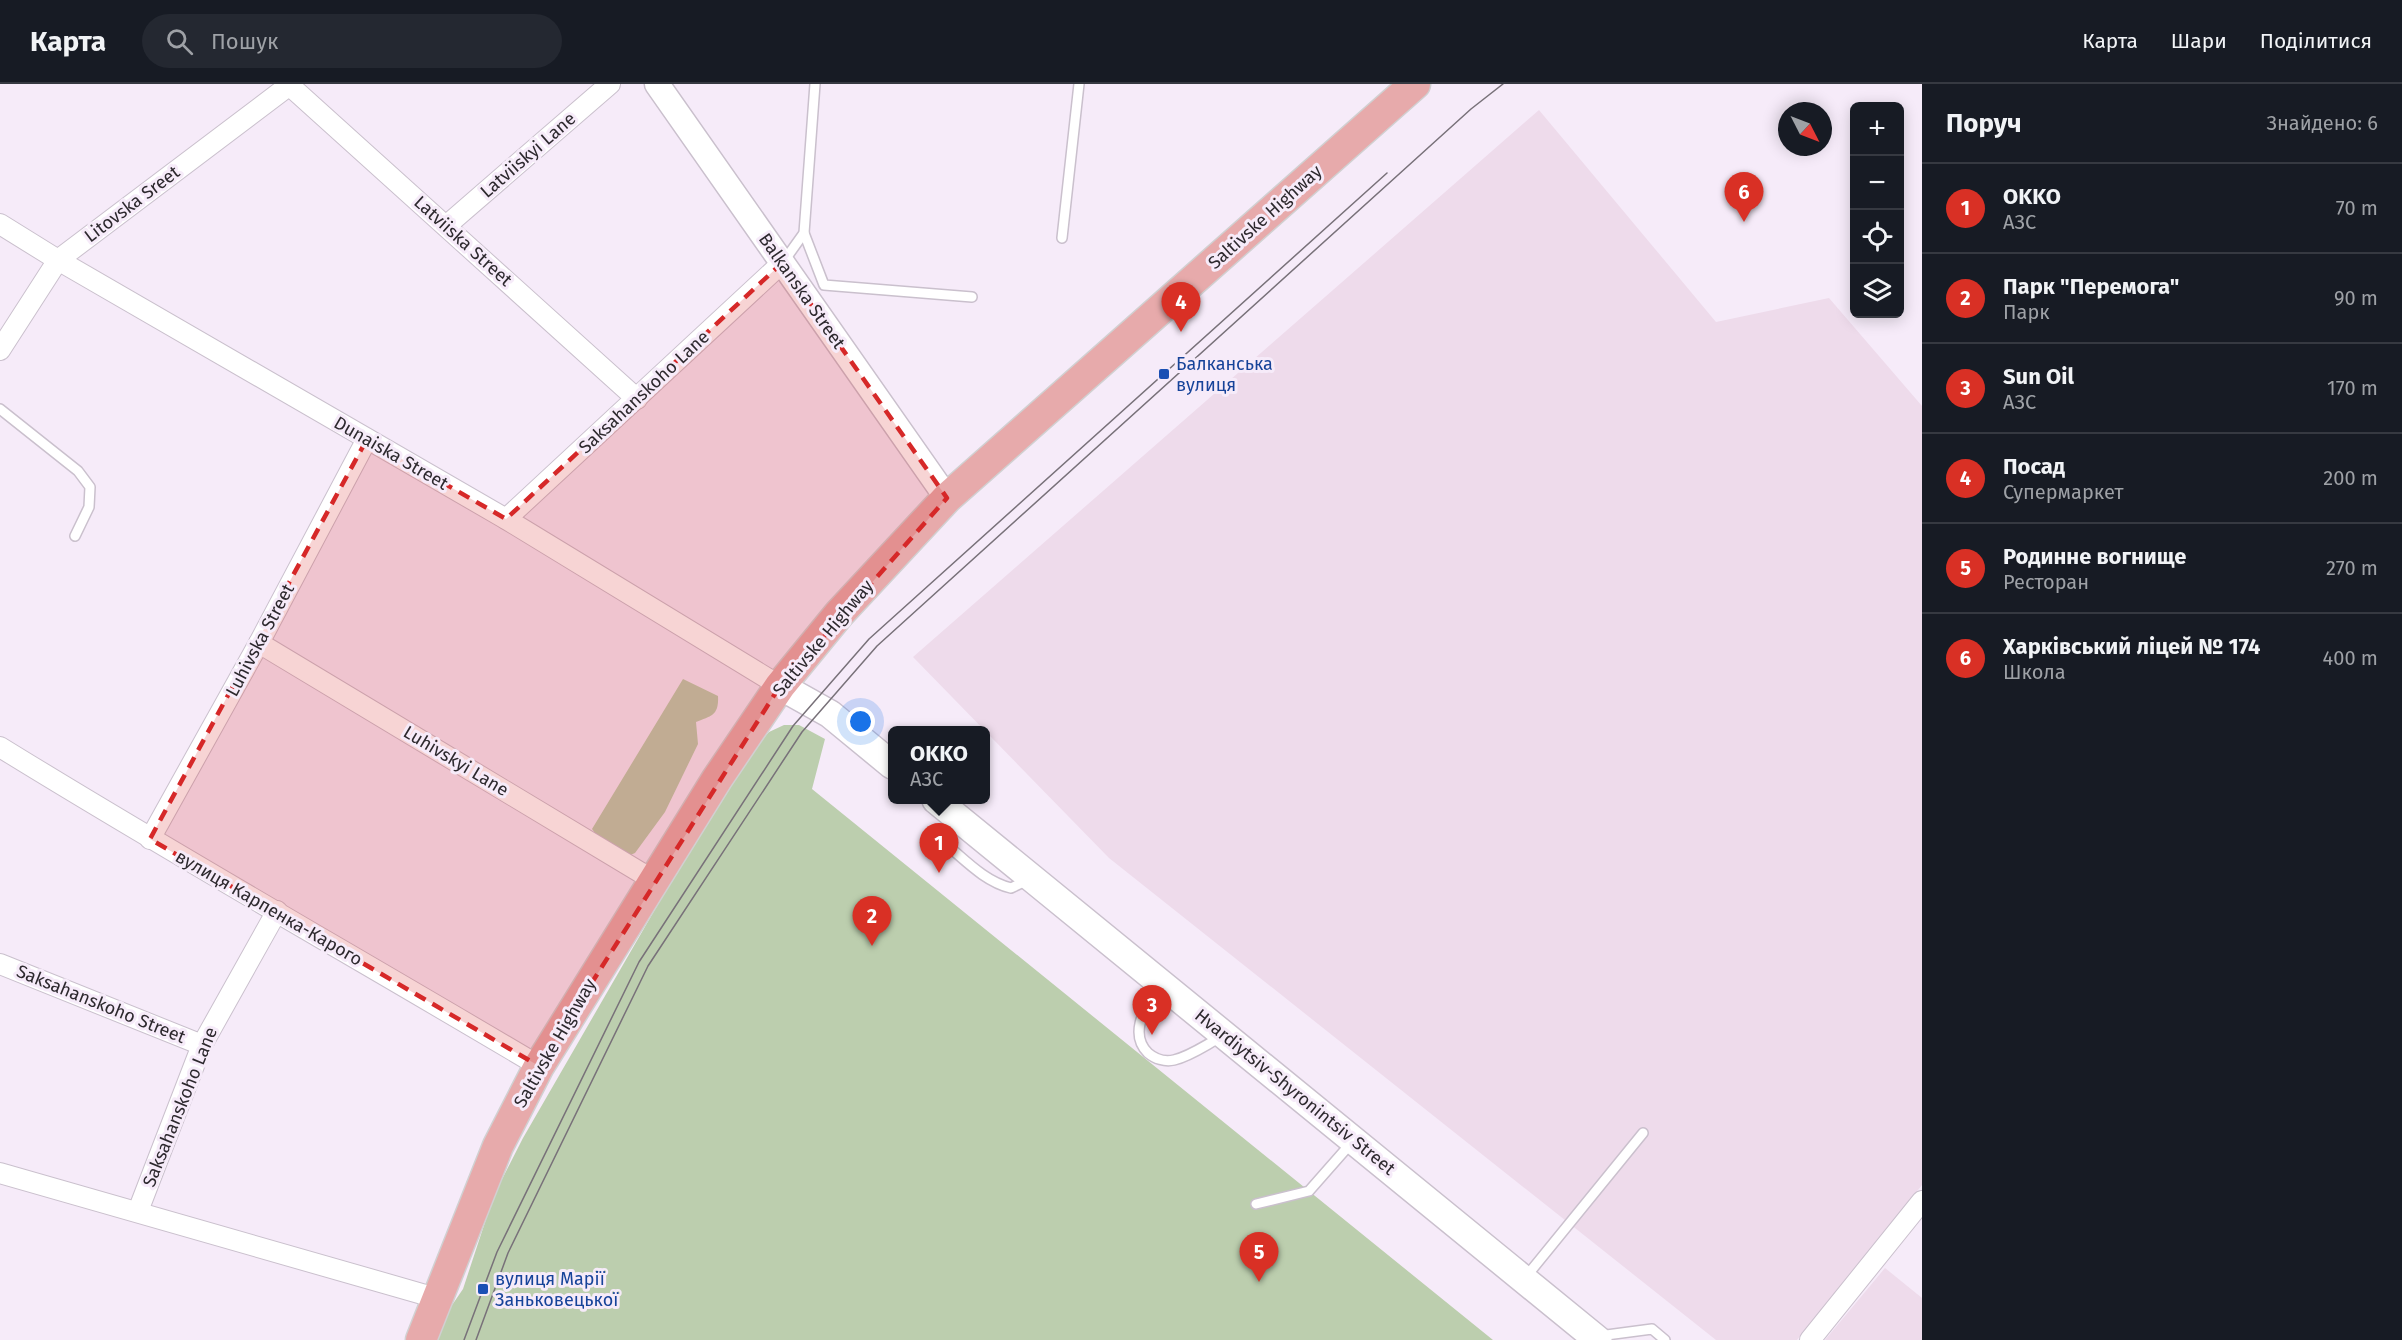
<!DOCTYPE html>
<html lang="uk">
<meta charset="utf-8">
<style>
:root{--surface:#171b24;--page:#242831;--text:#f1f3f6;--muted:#9ea1a6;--line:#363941;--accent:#d93025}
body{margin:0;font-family:"Fira Sans",sans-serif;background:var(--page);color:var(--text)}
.controls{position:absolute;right:18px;top:18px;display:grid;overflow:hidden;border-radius:9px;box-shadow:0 3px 15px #0003}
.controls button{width:54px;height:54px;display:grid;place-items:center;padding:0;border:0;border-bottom:2px solid var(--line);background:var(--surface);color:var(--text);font:30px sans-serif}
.compass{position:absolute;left:1778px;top:18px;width:54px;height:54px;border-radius:50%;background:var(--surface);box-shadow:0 3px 15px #0003;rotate:132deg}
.you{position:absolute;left:861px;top:638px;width:21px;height:21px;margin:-15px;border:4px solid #fff;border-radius:50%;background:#1a73e8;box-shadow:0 0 0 9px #1a73e833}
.badge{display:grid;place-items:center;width:39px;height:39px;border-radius:50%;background:var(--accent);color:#fff;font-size:20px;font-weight:700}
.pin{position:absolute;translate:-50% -50px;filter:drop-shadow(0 2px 3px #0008)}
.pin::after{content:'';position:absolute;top:32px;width:21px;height:18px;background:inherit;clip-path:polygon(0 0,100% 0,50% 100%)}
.popup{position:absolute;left:888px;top:642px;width:102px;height:78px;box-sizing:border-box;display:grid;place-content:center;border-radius:9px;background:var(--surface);filter:drop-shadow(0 2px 4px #0005);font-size:20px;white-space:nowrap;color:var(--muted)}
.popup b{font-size:22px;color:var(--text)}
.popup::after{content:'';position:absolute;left:50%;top:100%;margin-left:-12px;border:12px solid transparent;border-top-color:var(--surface)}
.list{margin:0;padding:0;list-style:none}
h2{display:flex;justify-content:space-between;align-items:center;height:78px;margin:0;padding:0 24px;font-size:26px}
h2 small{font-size:20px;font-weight:400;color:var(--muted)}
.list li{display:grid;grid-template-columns:39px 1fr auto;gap:18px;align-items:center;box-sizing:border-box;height:90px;padding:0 24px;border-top:2px solid var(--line)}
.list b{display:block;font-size:22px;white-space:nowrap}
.list p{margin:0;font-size:20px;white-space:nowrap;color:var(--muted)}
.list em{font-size:20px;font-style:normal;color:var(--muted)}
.icon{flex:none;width:33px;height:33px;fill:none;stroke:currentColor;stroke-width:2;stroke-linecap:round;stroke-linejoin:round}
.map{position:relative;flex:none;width:1922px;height:1256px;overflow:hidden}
header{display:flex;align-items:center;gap:36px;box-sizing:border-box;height:84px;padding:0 30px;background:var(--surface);border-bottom:2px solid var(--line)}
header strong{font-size:28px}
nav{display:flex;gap:33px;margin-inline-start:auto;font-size:21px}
.search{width:420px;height:54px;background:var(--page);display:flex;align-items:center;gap:15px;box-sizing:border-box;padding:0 21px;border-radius:33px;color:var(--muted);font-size:22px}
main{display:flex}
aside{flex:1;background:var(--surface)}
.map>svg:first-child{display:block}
</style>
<header>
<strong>Карта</strong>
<div class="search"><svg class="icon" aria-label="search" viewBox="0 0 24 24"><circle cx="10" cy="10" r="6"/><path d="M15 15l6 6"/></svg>Пошук</div>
<nav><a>Карта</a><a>Шари</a><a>Поділитися</a></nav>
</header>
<main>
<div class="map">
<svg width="1922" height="1256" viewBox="0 0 1922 1256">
<rect width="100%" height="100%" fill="#f6ebf9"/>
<!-- industrial -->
<g fill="#eedbeb">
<path d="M1539,26L1716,238L1829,214L1922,322V1101L1797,1256H1716L1109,774L913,573Z"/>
<path d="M1885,1184L1922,1214V1256H1825Z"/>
</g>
<!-- green -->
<g fill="#bcceae">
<path d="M683,595L718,612C719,631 712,632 696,638L698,660L665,728L635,769L628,772L598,753L592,745Z"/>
<path d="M784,641H799L825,655L812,705L1493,1256H437L448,1227L463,1205L494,1111L523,1054L676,789L752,666L769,648Z"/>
</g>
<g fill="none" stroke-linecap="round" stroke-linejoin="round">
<defs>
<g id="service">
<path d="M804,149L824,201L972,213"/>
<path d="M1062,154L1079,0"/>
<path d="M784,177L804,149L815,0"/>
<path d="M0,325L78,387L90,403L89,423L75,452"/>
<path d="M956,735L948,750L947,761C967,778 986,798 1011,804L1030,795"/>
<path d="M1159,900C1148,920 1127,948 1148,969C1155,975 1165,978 1174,976C1191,972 1207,960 1221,953"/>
<path d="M1256,1120L1309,1107L1353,1057"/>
<path d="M1525,1194L1643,1049"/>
<path d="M1599,1252L1652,1245L1665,1256"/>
</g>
<g id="minor">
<path d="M288,0L637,315"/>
<path d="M0,140L58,176L506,435L780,602"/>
<path d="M446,142L610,0"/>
<path d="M0,266L58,176L291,0"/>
<path d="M506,435L782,179"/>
<path d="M259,559L653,796"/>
<path d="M0,663C178,773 359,875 539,982"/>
<path d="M150,755L259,559L367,355"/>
<path d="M0,880L202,961"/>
<path d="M0,1089L436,1214"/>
<path d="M138,1127L202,961L277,827"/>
<path d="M1810,1256L1922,1117"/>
</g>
<path id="tertiary" d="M657,0L947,414"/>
<g id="secondary">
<path d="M780,602L830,630L892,681"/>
<path d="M936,716L1598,1256"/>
</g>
<path id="primary" d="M421,1256L498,1062L539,982L717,695L780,602L839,530L947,414L1415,0"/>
</defs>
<!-- service casing -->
<use href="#service" stroke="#cac0cd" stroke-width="12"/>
<!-- minor casing -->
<use href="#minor" stroke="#cac0cd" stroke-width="22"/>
<!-- tertiary casing -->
<use href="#tertiary" stroke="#cac0cd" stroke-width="27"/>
<!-- secondary casing -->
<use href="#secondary" stroke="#cac0cd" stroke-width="30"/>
<!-- primary casing -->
<use href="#primary" stroke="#d1d0d1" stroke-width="33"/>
<!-- service -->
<use href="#service" stroke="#fff" stroke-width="9"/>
<!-- minor -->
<use href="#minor" stroke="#fff" stroke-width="20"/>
<!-- tertiary -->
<use href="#tertiary" stroke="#fff" stroke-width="24"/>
<!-- secondary -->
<use href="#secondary" stroke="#fff" stroke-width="27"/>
<!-- primary -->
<use href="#primary" stroke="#e7aaab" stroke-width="30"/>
<!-- tram -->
<g stroke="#787179" stroke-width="1.5">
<path d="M464,1256L497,1168L639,878L793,642L869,555L1387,89"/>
<path d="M476,1256L508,1169L648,882L802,648L877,562L1471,25L1503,0"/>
</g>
</g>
<!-- marked area -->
<path fill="#d62828" fill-opacity="0.2" stroke="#d62828" stroke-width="4.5" stroke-dasharray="12 8" stroke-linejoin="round" d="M782,179L947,414L780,602L539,982L150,755L367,355L506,435Z"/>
<!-- markers -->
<g fill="#1a4fb4" stroke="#f6ebf9" stroke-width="2">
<rect x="1158" y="284" width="12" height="12" rx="3"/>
<rect x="477" y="1199" width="12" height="12" rx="3"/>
</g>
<g text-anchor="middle" stroke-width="6" stroke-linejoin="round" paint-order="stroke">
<!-- street labels -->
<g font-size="18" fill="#2d292e" stroke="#f6ebf9">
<text transform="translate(528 71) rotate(-41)" y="6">Latviiskyi Lane</text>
<text transform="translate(132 120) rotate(-37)" y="6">Litovska Sreet</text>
<text transform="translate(1265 133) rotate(-42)" y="6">Saltivske Highway</text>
<text transform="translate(463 157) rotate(42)" y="6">Latviiska Street</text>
<text transform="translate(802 207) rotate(55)" y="6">Balkanska Street</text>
<text transform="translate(644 308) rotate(-43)" y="6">Saksahanskoho Lane</text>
<text transform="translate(391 369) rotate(30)" y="6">Dunaiska Street</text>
<text transform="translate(823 554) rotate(-50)" y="6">Saltivske Highway</text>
<text transform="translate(260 556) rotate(-62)" y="6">Luhivska Street</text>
<text transform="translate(456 677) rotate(31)" y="6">Luhivskyi Lane</text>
<text transform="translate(269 824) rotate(30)" y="6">вулиця Карпенка-Карого</text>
<text transform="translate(101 920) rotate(22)" y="6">Saksahanskoho Street</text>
<text transform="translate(555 959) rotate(-60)" y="6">Saltivske Highway</text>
<text transform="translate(1295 1008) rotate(39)" y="6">Hvardiytsiv-Shyronintsiv Street</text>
<text transform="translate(180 1023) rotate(-68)" y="6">Saksahanskoho Lane</text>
</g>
<!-- transit labels -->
<g font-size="18" fill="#164399" stroke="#f6ebf9" text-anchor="start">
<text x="1176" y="286">Балканська<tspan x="1176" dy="21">вулиця</tspan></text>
<text x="495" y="1201">вулиця Марії<tspan x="495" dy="21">Заньковецької</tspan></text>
</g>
</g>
</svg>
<div class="controls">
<button>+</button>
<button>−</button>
<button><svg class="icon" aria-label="locate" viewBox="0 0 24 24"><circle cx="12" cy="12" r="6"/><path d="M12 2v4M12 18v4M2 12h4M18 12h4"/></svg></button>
<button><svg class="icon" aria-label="layers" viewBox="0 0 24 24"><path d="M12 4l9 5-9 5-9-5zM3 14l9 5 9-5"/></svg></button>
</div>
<svg class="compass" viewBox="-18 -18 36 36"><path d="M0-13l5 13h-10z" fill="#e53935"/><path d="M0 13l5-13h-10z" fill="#9ea1a6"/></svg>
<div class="you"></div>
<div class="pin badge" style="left:939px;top:789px">1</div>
<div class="popup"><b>OKKO</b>АЗС</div>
<div class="pin badge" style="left:872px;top:862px">2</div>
<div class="pin badge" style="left:1152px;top:951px">3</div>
<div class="pin badge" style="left:1181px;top:248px">4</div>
<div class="pin badge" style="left:1259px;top:1198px">5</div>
<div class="pin badge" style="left:1744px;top:138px">6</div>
</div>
<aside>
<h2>Поруч<small>Знайдено: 6</small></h2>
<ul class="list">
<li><span class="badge">1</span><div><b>OKKO</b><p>АЗС</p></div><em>70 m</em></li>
<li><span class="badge">2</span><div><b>Парк &quot;Перемога&quot;</b><p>Парк</p></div><em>90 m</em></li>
<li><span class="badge">3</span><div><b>Sun Oil</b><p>АЗС</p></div><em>170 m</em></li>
<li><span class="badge">4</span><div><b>Посад</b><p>Супермаркет</p></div><em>200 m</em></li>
<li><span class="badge">5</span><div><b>Родинне вогнище</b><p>Ресторан</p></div><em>270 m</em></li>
<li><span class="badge">6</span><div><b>Харківський ліцей № 174</b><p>Школа</p></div><em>400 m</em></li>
</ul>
</aside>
</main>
